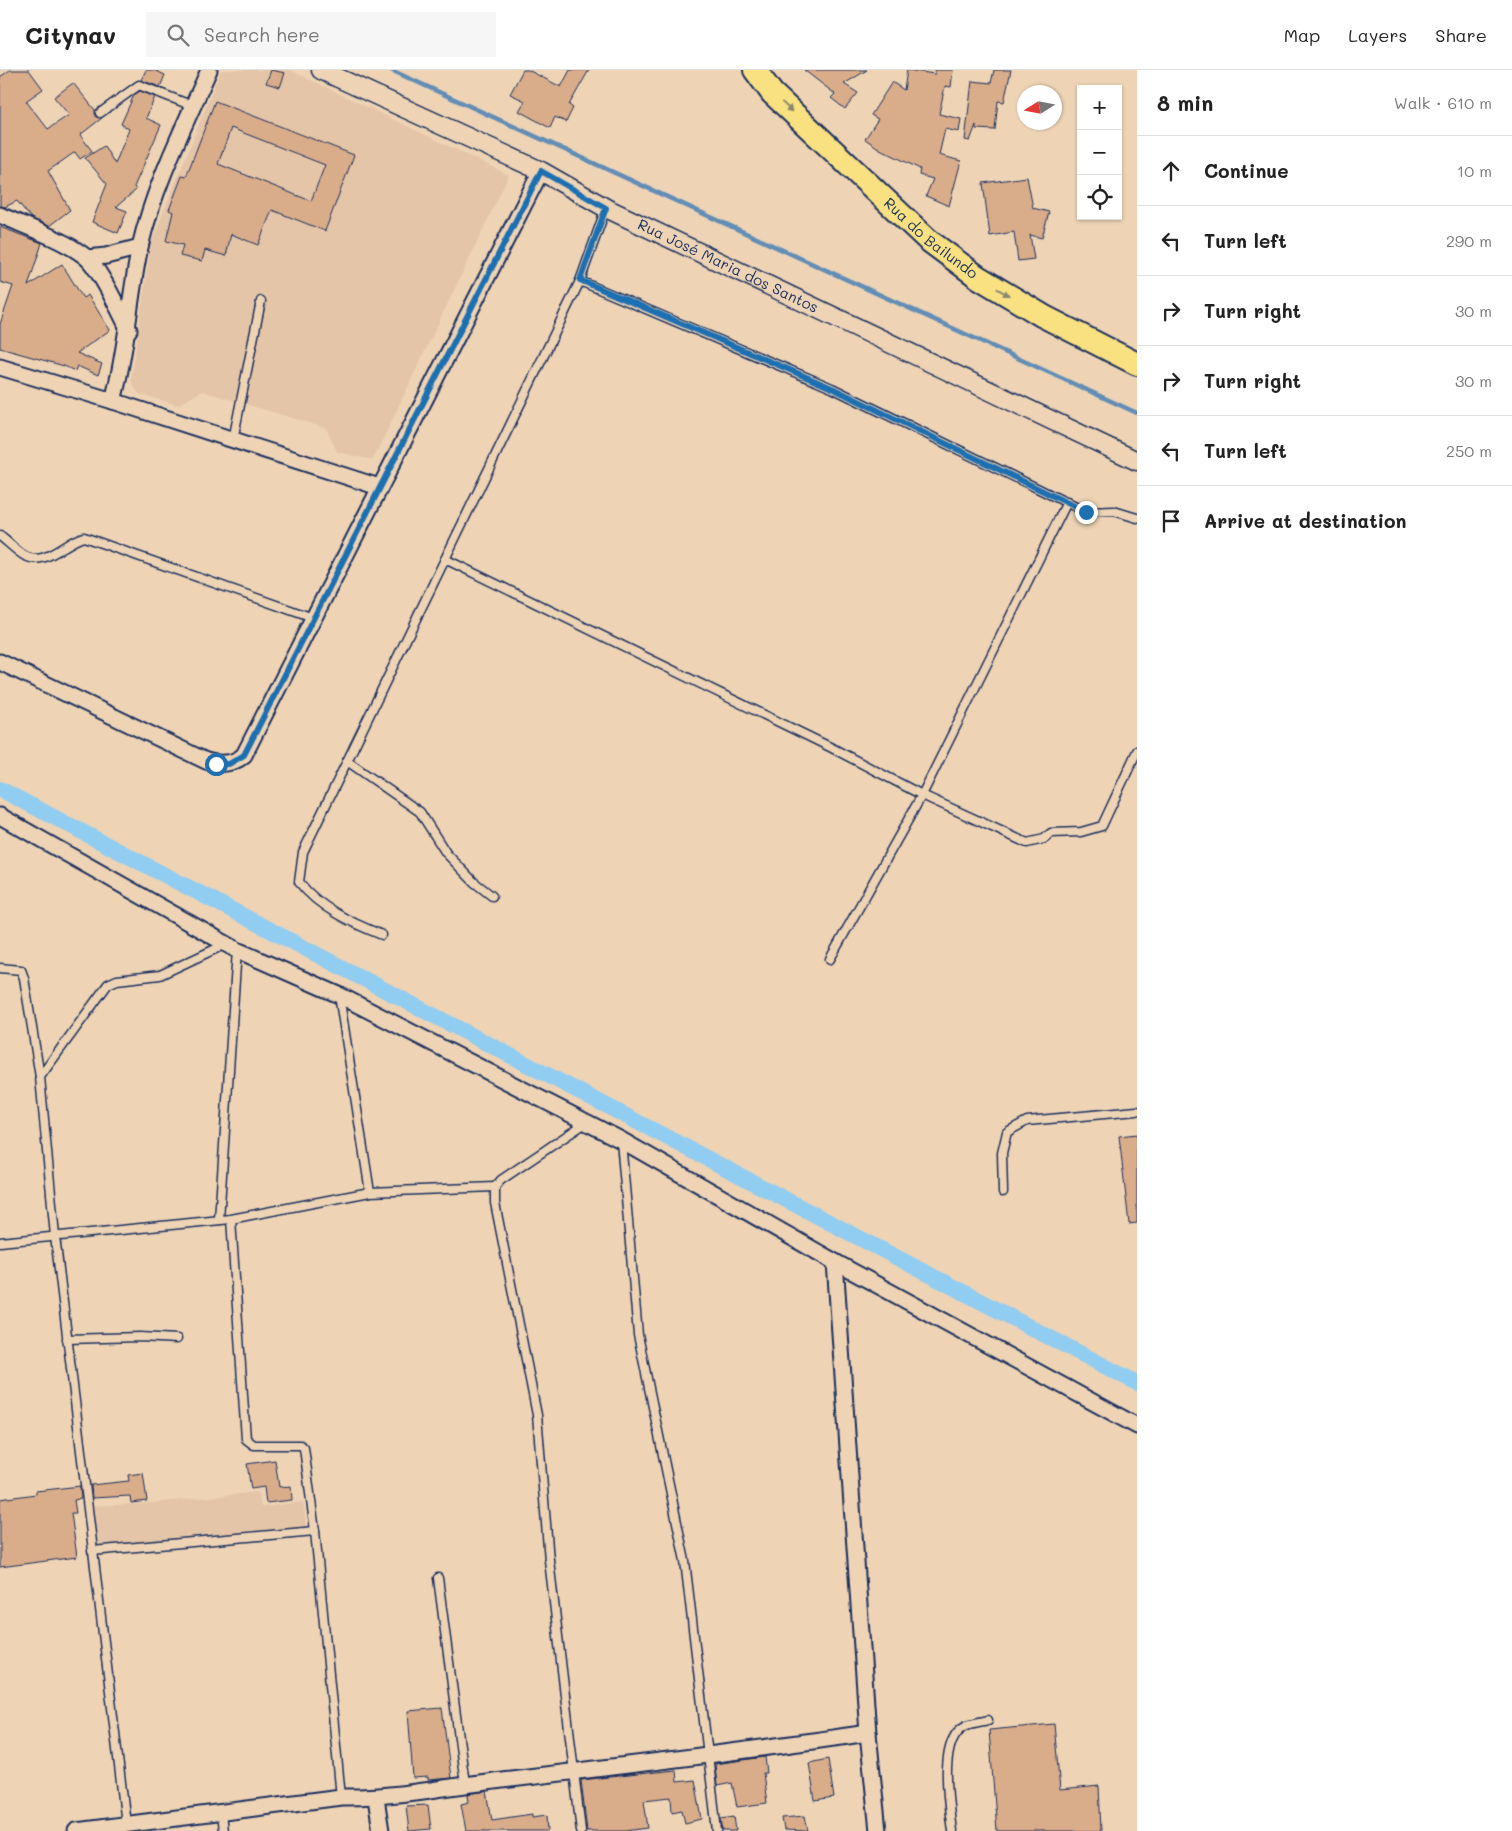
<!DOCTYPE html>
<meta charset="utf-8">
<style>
:root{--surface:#fff;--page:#f6f6f6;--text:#222;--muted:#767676;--line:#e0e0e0}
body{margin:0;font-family:Mali,sans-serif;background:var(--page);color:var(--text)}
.controls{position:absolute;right:15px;top:15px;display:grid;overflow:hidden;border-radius:0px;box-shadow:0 1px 4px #0004}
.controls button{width:45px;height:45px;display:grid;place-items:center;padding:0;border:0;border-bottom:1px solid var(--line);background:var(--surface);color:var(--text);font:25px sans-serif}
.compass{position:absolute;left:1017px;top:15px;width:45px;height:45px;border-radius:50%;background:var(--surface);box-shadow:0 1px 4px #0004;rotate:259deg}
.stop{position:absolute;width:15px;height:15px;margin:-11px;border:4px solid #1f6fb2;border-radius:50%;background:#fff}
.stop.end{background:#1f6fb2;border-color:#fff;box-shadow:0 1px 5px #0008}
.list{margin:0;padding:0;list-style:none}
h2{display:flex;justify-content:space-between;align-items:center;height:65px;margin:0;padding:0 20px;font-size:21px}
h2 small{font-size:16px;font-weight:400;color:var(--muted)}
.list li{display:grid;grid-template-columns:32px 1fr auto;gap:15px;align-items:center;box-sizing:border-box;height:70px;padding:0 20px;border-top:1px solid var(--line)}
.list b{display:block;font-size:19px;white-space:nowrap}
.list em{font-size:16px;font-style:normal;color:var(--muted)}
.icon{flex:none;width:28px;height:28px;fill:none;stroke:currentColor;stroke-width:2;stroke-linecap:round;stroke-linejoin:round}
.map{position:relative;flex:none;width:1137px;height:1761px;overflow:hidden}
header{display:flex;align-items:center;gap:30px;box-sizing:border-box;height:70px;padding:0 25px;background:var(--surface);border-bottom:1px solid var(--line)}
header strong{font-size:24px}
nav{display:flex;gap:28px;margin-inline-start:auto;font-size:18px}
.search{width:350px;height:45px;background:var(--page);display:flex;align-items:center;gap:12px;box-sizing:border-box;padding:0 18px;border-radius:0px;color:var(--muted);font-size:19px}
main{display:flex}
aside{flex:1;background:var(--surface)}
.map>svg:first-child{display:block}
</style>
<header>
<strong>Citynav</strong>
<div class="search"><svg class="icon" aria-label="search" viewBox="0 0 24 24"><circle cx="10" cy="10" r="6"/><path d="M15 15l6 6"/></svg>Search here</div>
<nav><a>Map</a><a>Layers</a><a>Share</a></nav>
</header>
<main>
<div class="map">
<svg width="1137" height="1761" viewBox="0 0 1137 1761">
<rect width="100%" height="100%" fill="#eed4b5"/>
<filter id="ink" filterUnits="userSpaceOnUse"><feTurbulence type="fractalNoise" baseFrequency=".02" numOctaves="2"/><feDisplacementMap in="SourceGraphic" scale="10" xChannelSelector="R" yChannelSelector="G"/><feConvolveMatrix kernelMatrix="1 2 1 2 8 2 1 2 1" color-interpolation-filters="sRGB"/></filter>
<g filter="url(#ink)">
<!-- built -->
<g fill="#e4c5a7">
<path d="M221,0H290L509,105L373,390L337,382L326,358L202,321L178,335L139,324L131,311L151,173Z"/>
<path d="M258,1422L261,1437L303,1432L307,1461L92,1481L87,1436L141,1434Z"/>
</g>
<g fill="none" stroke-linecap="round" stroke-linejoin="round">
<!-- stream -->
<path stroke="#628db6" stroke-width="4.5" d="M391,0L1137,343"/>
<!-- canal -->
<path stroke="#91ccf1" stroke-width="16" d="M0,719L1137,1313"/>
</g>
<!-- building -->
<g fill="#d9ac8a" stroke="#1b2f5e" fill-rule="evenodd">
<path d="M10,0H29L43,19L26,31L48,59L69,45L54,27L73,13L95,40L96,47L102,48L80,65L92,81L80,89L75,82L48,101L70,140L49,156L31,148L17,131L5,137L0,136V7Z"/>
<path d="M146,0H154L165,5L160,17L141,10Z"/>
<path d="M271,0L285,3L280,17L266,13Z"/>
<path d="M523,0H528L561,17L570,0H589L569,35L573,38L566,52L555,47L550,58L519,41L525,31L510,24Z"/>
<path d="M804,0H867L844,14L858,23L845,39L831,28L835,24Z"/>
<path d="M907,0L935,4V0H953L951,17L945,16L939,44L961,49L959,62L945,59L939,85L961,91L949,136L926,126L933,109L919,105L920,99L880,79L865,69L878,49L871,45L892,12L904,20Z"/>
<path d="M994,0H1011L1004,32L998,31L995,60L976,59V55L970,71L965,70L972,11L991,13Z"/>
<path d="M140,21L155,27L146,48L161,55L134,117L136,120L116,137L127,141L118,163L92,152L107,114L85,88L104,76L115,94L129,59L121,54L134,25Z"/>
<path d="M215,31L354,85L325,161L272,140L258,175L231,164L226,186L205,180L202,191L180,186L183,175L166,171L173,142L169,140L182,106L186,107ZM231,58L325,95L311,131L218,94Z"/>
<path d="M1027,107L1033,138L1049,142L1042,168L1030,165L1034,189L1018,191L1014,162L990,166L983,113Z"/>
<path d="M0,157L42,173L28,216L62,194L83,228L88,225L110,260L77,283L102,294L98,305L77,296L75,301L64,296L0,278V254L13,216L0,212Z"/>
<path d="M1137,1064V1153L1129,1154L1119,1066Z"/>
<path d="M275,1390L279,1417L291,1416L292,1430L266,1433L264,1417L251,1419L247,1394Z"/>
<path d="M143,1403L147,1431L131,1433L130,1426L92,1428L91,1415L129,1411L128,1405Z"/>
<path d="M80,1416L81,1429L74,1430L76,1443H71L77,1487L0,1497V1429L36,1424V1421Z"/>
<path d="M442,1638L451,1708L428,1710V1707L413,1708L408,1641Z"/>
<path d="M1054,1654L1060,1720L1099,1716L1101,1761H997L989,1660Z"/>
<path d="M765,1687L767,1703H763L767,1733L737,1737L732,1713L717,1716L715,1694Z"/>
<path d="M828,1689L834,1728L815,1731L809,1693Z"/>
<path d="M676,1700L677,1712L695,1710L702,1749L685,1753L682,1740L672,1742L671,1727L644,1730L648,1758L625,1761H587L581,1710Z"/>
<path d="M487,1721L492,1750L532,1744V1747L547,1745L548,1761H466L461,1734L469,1732L468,1724Z"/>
<path d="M428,1735L431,1759L409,1761L406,1736Z"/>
<path d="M734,1746L736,1761H723L721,1748Z"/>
<path d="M805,1746L808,1761L784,1760L782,1748Z"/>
</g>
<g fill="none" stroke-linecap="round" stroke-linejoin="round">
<defs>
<g id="service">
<path d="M100,43L139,15L193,36"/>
<path d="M580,211L832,318L1086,442L1114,441L1137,448"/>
<path d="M233,370L261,231"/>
<path d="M0,466C8,472 16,481 25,486C46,497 65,471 84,467L313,548"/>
<path d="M445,489L832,678L922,725L1027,773L1044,769L1051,763L1081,762L1102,756L1137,681"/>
<path d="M347,691L420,742L446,783L474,812L492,826"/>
<path d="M382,865C352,853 319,838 299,812L303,782L580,211L606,138"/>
<path d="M830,889L922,725L1067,432"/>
<path d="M0,898L21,900L24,908L40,1007"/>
<path d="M339,925L370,1122"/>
<path d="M621,1071L638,1265L685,1491L717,1761"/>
<path d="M1003,1122L1002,1083L1007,1062L1027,1051L1137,1041"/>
<path d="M231,1149L246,1369L254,1375H301L304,1378L315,1461"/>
<path d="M219,1150L237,880"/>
<path d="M0,1172L231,1149L370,1122L495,1117"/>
<path d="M67,1269L140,1267L177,1269"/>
<path d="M92,1481L315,1461L341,1727"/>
<path d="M438,1508L465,1714"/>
<path d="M221,1744L223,1761"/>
<path d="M126,1754L55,1166L40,1007L108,914L117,910L160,905L226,874"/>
<path d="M581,1761L549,1490L537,1345L495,1133V1117L501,1110L587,1052"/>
<path d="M952,1761C949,1736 937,1670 965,1656C971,1653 981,1652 988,1650"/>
</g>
<g id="minor">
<path d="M0,145C27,157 63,169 86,187C100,199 120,242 129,260"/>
<path d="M87,188L106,186L140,177"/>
<path d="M0,297L113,331L379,417"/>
<path d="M113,331C127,280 129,228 140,177C154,116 184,57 209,0"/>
<path d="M0,592L206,691C220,695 233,695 244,685L541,101"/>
<path d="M0,746L237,880L339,925L621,1070L835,1192L1137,1356"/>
<path d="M835,1192L868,1663L878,1761"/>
<path d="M376,1728L381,1761"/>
<path d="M76,1761L341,1727C398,1728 454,1715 511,1709C630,1695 749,1681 868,1663"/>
</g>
<g id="tertiary">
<path id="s1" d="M321,0L541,101L606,138L1137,391"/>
</g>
<g id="primary">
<path id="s2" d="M755,0L772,23L928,170L978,207L1043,246L1137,294"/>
</g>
</defs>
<!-- service casing -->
<use href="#service" stroke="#1b2f5e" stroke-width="11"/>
<!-- minor casing -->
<use href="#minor" stroke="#1b2f5e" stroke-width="19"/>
<!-- tertiary casing -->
<use href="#tertiary" stroke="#1b2f5e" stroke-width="21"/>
<!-- primary casing -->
<use href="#primary" stroke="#1b2f5e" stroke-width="26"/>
<!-- service -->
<use href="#service" stroke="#eed4b5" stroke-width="8"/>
<!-- minor -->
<use href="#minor" stroke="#eed4b5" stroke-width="15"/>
<!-- tertiary -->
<use href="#tertiary" stroke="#eed4b5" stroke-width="18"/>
<!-- primary -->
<use href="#primary" stroke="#f9e181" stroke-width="22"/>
</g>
<!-- one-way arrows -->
<defs><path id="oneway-solid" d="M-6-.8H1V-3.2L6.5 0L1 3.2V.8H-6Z" transform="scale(1.25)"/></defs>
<g fill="#8a8870">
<use href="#oneway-solid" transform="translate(787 37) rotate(43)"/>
<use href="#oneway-solid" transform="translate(1003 222) rotate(30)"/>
</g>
</g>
<g fill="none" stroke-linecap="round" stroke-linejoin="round" filter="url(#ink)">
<!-- route -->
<path stroke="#1f6fb2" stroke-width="6" d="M216,694H229L244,685L541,101L606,138L580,210L832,318L1086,442"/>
</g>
<g text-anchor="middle" stroke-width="4.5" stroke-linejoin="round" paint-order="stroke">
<!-- street labels -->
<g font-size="15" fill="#1b2f5e" stroke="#eed4b5">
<text dy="5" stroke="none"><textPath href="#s2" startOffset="244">Rua do Bailundo</textPath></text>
<text dy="5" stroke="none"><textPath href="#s1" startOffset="452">Rua José Maria dos Santos</textPath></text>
</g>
</g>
</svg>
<div class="controls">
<button>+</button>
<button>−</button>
<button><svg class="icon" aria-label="locate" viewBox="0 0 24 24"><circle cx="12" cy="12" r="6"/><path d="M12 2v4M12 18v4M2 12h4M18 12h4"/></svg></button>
</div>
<svg class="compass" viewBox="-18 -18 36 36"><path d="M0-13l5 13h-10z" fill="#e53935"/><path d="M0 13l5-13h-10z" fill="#767676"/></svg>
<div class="stop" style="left:216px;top:694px"></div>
<div class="stop end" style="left:1086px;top:442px"></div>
</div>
<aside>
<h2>8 min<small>Walk · 610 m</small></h2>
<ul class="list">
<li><svg class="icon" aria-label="ahead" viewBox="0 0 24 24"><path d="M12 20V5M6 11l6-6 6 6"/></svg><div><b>Continue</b></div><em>10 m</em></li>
<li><svg class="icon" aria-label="left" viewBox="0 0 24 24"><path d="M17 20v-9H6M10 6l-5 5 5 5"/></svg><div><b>Turn left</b></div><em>290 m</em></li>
<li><svg class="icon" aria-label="right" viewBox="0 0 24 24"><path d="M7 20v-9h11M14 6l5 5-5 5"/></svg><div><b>Turn right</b></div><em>30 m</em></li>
<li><svg class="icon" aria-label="right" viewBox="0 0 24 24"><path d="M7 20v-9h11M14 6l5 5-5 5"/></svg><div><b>Turn right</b></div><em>30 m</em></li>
<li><svg class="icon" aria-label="left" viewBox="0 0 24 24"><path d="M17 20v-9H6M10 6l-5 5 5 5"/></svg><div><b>Turn left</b></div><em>250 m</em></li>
<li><svg class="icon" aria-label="arrive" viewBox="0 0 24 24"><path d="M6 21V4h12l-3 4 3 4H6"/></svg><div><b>Arrive at destination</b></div></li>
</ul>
</aside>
</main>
